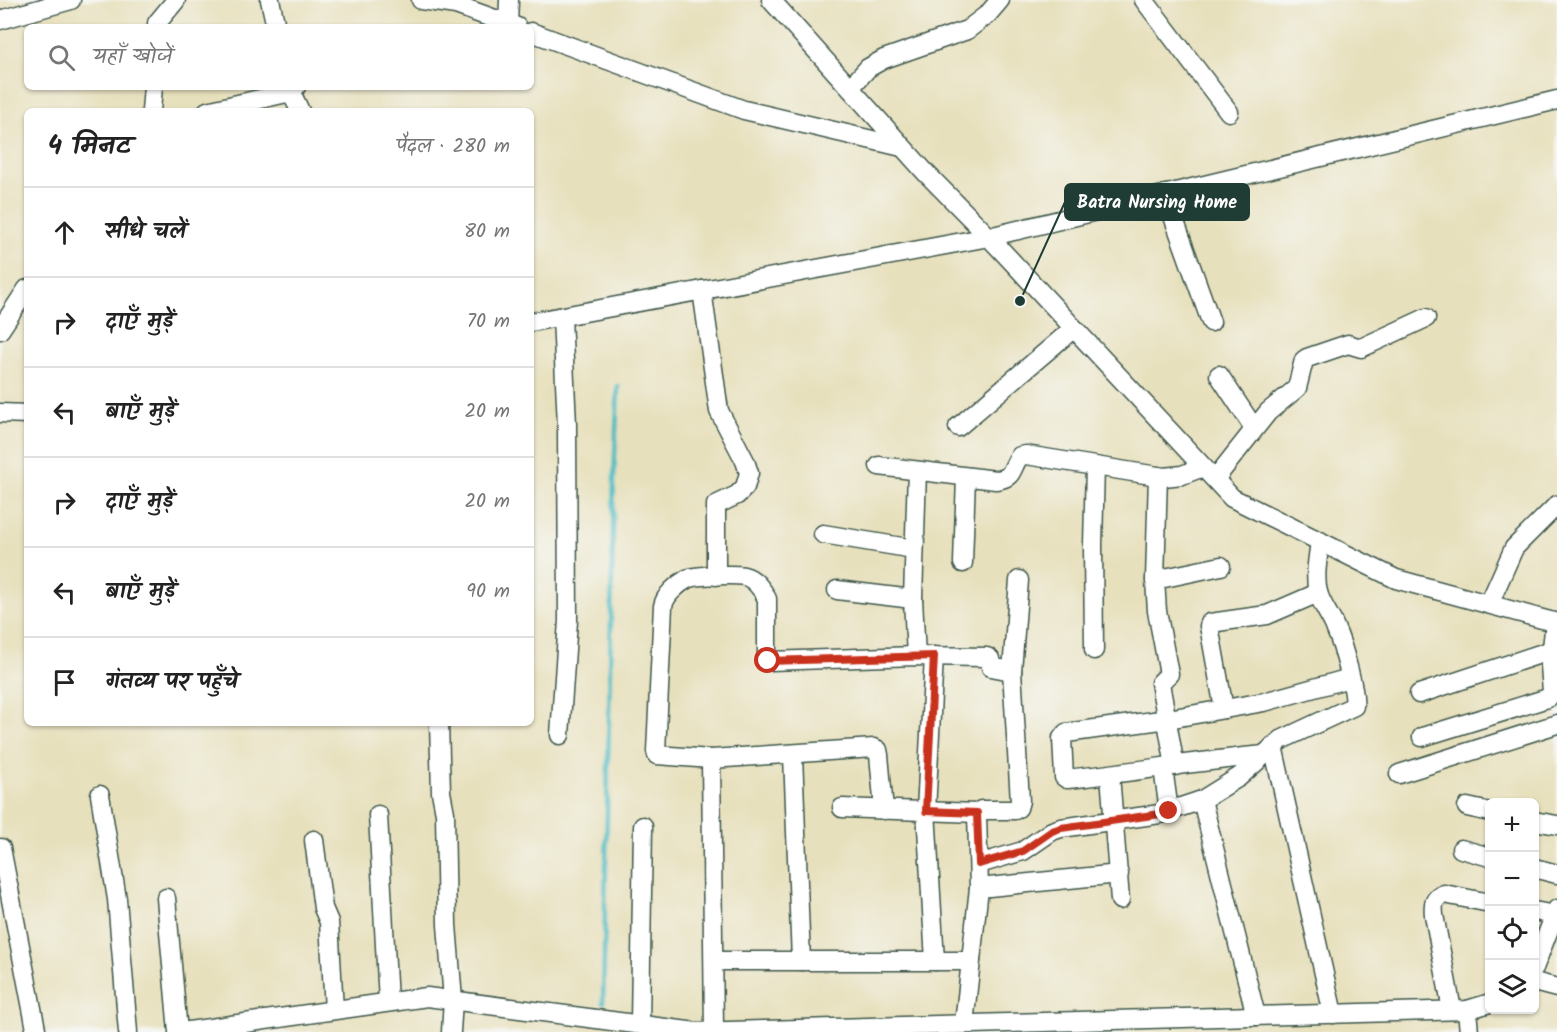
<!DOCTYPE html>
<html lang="hi">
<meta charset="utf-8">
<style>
:root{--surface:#fff;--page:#f2f2f2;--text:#222;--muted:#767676;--line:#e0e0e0}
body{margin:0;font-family:Kalam,"Playpen Sans Deva",sans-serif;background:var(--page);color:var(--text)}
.controls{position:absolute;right:18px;bottom:18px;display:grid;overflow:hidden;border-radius:9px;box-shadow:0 2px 4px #0004}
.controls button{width:54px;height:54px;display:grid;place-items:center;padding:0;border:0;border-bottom:2px solid var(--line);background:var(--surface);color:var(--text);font:30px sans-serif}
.stop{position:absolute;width:18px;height:18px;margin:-14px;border:4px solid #c8321e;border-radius:50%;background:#fff}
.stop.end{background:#c8321e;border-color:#fff;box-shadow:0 2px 6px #0008}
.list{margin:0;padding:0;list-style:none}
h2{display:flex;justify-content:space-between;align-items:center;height:78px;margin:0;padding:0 24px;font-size:26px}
h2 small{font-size:20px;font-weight:400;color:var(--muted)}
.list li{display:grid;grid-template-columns:39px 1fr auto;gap:18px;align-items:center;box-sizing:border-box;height:90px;padding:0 24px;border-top:2px solid var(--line)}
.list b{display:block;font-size:22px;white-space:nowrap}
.list em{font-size:20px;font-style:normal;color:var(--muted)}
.icon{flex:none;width:33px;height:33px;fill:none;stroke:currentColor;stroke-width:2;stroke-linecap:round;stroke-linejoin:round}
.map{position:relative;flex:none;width:1557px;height:1032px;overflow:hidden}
.search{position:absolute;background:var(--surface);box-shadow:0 2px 4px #0004;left:24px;top:24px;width:510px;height:66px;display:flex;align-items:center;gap:15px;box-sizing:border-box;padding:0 21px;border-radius:9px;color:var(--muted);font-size:22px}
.panel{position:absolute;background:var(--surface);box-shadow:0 2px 4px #0004;left:24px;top:108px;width:510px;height:618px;border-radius:9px}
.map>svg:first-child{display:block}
</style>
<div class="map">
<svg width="1557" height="1032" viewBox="0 0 1557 1032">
<rect width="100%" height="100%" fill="#f6f6f2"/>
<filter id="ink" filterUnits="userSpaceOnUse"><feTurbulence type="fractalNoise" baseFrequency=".0167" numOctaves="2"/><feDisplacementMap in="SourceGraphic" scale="12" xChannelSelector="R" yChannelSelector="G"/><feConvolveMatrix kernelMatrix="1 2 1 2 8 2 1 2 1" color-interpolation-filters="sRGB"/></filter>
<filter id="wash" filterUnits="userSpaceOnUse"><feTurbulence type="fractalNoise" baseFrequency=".008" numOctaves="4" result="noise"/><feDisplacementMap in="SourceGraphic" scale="24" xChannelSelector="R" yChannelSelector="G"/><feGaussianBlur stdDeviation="1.35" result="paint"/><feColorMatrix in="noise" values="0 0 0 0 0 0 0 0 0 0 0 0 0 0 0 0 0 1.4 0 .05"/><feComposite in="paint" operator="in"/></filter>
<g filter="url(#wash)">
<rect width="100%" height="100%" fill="#e7e0bc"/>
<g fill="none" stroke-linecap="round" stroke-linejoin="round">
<!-- stream -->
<path stroke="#4dbbc3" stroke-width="4.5" d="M603,1003L614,477L618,386"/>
</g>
</g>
<g filter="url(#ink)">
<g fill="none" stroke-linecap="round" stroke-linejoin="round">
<defs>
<g id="minor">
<path d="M270,0L276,27"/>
<path d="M421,0L456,5L517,27"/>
<path d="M771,0L926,173L989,237L1232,498L1396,579L1557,623"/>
<path d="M1144,0L1229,112"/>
<path d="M0,20L71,0"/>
<path d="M508,24L509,0"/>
<path d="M157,27V23L176,0"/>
<path d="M531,32L744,110L902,147"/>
<path d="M850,88L868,68L884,59L967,30L988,14L1000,0"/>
<path d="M291,92L300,111"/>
<path d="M151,111L153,87"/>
<path d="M207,111L291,92L296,87"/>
<path d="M1165,194L1211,322"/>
<path d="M702,290L719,411L745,461L749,473L745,487L737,495L716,505V576"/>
<path d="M531,322L989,237L1557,100"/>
<path d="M0,330L27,289"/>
<path d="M1219,375L1254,428"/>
<path d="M0,413L27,414"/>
<path d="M958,427L1074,328"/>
<path d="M879,466L996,480C1015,478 1010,468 1020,456L1026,455L1164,477L1182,475L1203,467"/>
<path d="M1158,476L1155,580L1157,611L1169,674L1160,683L1175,766"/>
<path d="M1215,479L1268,412L1297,388L1304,360L1307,358L1348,344L1361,348L1426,318"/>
<path d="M823,534L914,549"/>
<path d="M963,563L966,477"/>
<path d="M1155,580L1221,566"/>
<path d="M837,590L913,599"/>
<path d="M1489,604L1514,548L1557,505"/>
<path d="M1094,650L1093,545L1095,466"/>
<path d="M916,656L913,599L917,471"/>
<path d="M934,656L926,811L935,961"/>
<path d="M1419,694L1552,650"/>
<path d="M1224,709L1209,626L1210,623L1267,615L1318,593"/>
<path d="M439,723L441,792L445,813L447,925L453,1000L451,1032"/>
<path d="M560,735L568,621L567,425L562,317"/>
<path d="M1422,737L1548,698L1552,692L1550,665L1555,622"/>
<path d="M1273,746L1333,1014"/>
<path d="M793,755L801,961"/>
<path d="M1264,755C1198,761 1133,772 1067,779L1064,777L1062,738L1066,733L1168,719L1264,702L1350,678"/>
<path d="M711,759L714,1031"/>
<path d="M1163,768L1169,811"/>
<path d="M1399,774L1557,724"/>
<path d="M1110,775L1120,900"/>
<path d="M100,795L117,899L128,1032"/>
<path d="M1202,800L1256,1016"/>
<path d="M1467,807L1490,812"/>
<path d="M842,808L977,813"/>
<path d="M884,810L879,755L878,750L874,748L711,759L657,755L656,751L663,606C665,595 678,584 687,579C694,575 736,574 744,576C754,578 763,590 767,599V659L770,661L916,656L987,657L990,659L991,667L1012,671"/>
<path d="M378,815L388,1002"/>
<path d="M1534,821L1557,825"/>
<path d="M314,840L323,908L329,922L334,1010"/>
<path d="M1,848L36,1029L34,1032"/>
<path d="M1461,849L1490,857"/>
<path d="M979,864L1023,851L1052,831L1061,828L1160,814L1202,800L1239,777L1281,740L1354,706C1357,694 1342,643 1336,630C1332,617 1321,605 1318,592C1314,576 1318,558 1320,541"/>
<path d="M1534,868L1557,874"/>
<path d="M979,888L1119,874"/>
<path d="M166,898L178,1032"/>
<path d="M1534,911L1555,915"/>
<path d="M714,961H971"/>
<path d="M1534,968L1557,909"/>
<path d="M1534,982L1557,988"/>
<path d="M1452,1010L1434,915C1433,905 1433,898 1444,894L1490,903"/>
<path d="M1467,1010L1469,1032"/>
<path d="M640,1024L643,826"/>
<path d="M964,1024L979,888L977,813L981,810H1015L1018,808L1020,801L1012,671L1019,580"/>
<path d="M182,1032L427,997L696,1032L1467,1010L1490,1003"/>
</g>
</defs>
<!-- minor casing -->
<use href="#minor" stroke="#3d5548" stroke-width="21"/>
<!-- minor -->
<use href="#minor" stroke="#fff" stroke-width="18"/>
</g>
</g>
<g fill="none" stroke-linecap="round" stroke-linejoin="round" filter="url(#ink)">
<!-- route -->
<path stroke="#c8321e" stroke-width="8" d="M768,661L934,656L926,811L977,813L979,864L1023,851L1052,831L1061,828L1160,814L1169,811"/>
</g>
<!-- callouts -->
<path fill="none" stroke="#1f3d34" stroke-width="2" d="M1020 301L1065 202"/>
<circle fill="#1f3d34" stroke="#f6f6f2" stroke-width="2" cx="1020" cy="301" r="6"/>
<rect fill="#1f3d34" stroke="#1f3d34" stroke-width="2" x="1065" y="184" width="184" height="36" rx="6"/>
<g font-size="18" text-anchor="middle" font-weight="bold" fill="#fff">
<text x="1157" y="208">Batra Nursing Home</text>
</g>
</svg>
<div class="controls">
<button>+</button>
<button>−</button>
<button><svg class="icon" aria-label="locate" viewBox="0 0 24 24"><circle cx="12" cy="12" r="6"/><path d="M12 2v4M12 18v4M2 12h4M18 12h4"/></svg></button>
<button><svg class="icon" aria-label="layers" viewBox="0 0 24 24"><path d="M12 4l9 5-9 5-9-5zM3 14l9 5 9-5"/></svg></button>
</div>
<div class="stop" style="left:768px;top:661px"></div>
<div class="stop end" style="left:1169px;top:811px"></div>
<div class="search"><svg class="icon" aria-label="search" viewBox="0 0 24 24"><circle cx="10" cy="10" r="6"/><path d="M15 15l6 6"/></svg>यहाँ खोजें</div>
<section class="panel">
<h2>4 मिनट<small>पैदल · 280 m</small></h2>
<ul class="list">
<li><svg class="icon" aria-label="ahead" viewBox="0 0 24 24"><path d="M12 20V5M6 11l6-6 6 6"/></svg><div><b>सीधे चलें</b></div><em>80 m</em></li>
<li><svg class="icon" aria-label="right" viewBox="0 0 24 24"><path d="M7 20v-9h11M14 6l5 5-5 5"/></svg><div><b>दाएँ मुड़ें</b></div><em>70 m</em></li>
<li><svg class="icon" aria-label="left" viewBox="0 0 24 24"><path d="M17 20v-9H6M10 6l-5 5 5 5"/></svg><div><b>बाएँ मुड़ें</b></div><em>20 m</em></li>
<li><svg class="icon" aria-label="right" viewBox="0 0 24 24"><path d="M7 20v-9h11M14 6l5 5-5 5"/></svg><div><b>दाएँ मुड़ें</b></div><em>20 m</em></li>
<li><svg class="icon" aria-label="left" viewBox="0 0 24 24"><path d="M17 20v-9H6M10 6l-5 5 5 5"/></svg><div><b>बाएँ मुड़ें</b></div><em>90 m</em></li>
<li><svg class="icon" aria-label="arrive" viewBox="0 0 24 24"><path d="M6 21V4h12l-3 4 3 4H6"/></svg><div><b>गंतव्य पर पहुँचे</b></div></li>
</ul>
</section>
</div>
